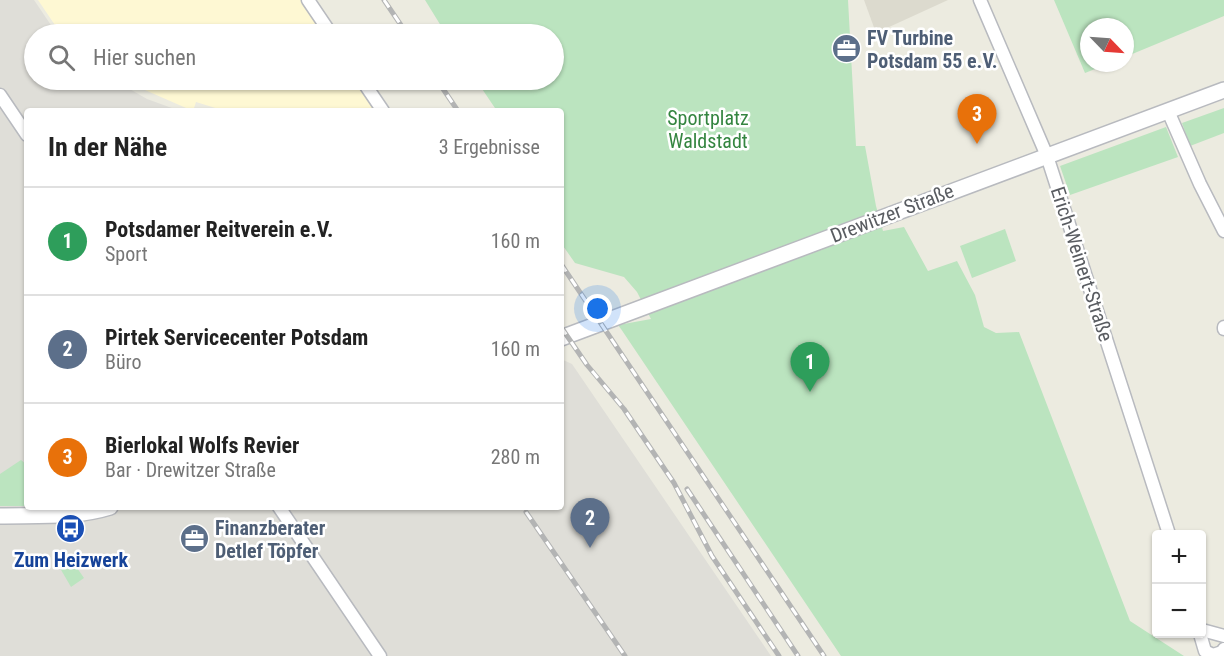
<!DOCTYPE html>
<html lang="de">
<meta charset="utf-8">
<style>
:root{--surface:#fff;--page:#f6f6f6;--text:#222;--muted:#767676;--line:#e0e0e0;--accent:#111827}
body{margin:0;font-family:"Roboto Condensed",sans-serif;background:var(--page);color:var(--text)}
.controls{position:absolute;right:18px;bottom:18px;display:grid;overflow:hidden;border-radius:6px;box-shadow:0 2px 4px #0004}
.controls button{width:54px;height:54px;display:grid;place-items:center;padding:0;border:0;border-bottom:2px solid var(--line);background:var(--surface);color:var(--text);font:30px sans-serif}
.compass{position:absolute;left:1080px;top:18px;width:54px;height:54px;border-radius:50%;background:var(--surface);box-shadow:0 2px 4px #0004;rotate:115deg}
.you{position:absolute;left:598px;top:309px;width:21px;height:21px;margin:-15px;border:4px solid #fff;border-radius:50%;background:#1a73e8;box-shadow:0 0 0 9px #1a73e833}
.badge{display:grid;place-items:center;width:39px;height:39px;border-radius:50%;background:var(--accent);color:#fff;font-size:20px;font-weight:700}
.pin{position:absolute;translate:-50% -50px;filter:drop-shadow(0 2px 3px #0008)}
.pin::after{content:'';position:absolute;top:32px;width:21px;height:18px;background:inherit;clip-path:polygon(0 0,100% 0,50% 100%)}
.list{margin:0;padding:0;list-style:none}
h2{display:flex;justify-content:space-between;align-items:center;height:78px;margin:0;padding:0 24px;font-size:26px}
h2 small{font-size:20px;font-weight:400;color:var(--muted)}
.list li{display:grid;grid-template-columns:39px 1fr auto;gap:18px;align-items:center;box-sizing:border-box;height:108px;padding:0 24px;border-top:2px solid var(--line)}
.list b{display:block;font-size:22px;white-space:nowrap}
.list p{margin:0;font-size:20px;white-space:nowrap;color:var(--muted)}
.list em{font-size:20px;font-style:normal;color:var(--muted)}
.icon{flex:none;width:33px;height:33px;fill:none;stroke:currentColor;stroke-width:2;stroke-linecap:round;stroke-linejoin:round}
.map{position:relative;flex:none;width:1224px;height:656px;overflow:hidden}
.search{position:absolute;background:var(--surface);box-shadow:0 2px 4px #0004;left:24px;top:24px;width:540px;height:66px;display:flex;align-items:center;gap:15px;box-sizing:border-box;padding:0 21px;border-radius:33px;color:var(--muted);font-size:22px}
.panel{position:absolute;background:var(--surface);box-shadow:0 2px 4px #0004;left:24px;top:108px;width:540px;height:402px;border-radius:6px}
.map>svg:first-child{display:block}
</style>
<div class="map">
<svg width="1224" height="656" viewBox="0 0 1224 656">
<rect width="100%" height="100%" fill="#ecebe0"/>
<!-- commercial -->
<g fill="#fef8d3">
<path d="M38,0H302L326,34H61Z"/>
<path d="M122,80H356L375,111H225L196,102L193,111Z"/>
</g>
<!-- industrial -->
<path fill="#dfded8" d="M0,0H34L57,34H34V80H114L147,99L180,111H27V507H561V359L572,364L771,656H0Z"/>
<!-- education -->
<path fill="#dcdace" d="M864,0H948L876,33Z"/>
<!-- green -->
<g fill="#bbe4bf">
<path d="M425,0H848L856,146H865L876,206L883,231L904,227L928,271L957,261L975,295L984,327L996,333L1019,332L1130,621L1184,656H841L621,329L618,325L651,319L637,292L624,277L575,263L561,243V111H497L476,80H554V34H446Z"/>
<path d="M1054,0H1224V16L1125,57V27H1089V63H1110L1085,73Z"/>
<path d="M1224,108V133L1190,146L1182,123Z"/>
<path d="M1166,127L1178,157L1070,195L1060,166Z"/>
<path d="M1005,229L1016,261L972,278L960,246Z"/>
<path d="M21,460L27,465V506H0V474Z"/>
<path d="M66,552L84,578L71,587L57,563V554Z"/>
</g>
<g fill="none" stroke-linecap="round" stroke-linejoin="round">
<defs>
<g id="minor">
<path d="M308,0L331,34"/>
<path d="M980,0L1047,156L1169,534"/>
<path d="M362,80L383,111"/>
<path d="M0,95L27,135"/>
<path d="M1168,111L1200,184L1224,231"/>
<path d="M1224,327V329"/>
<path d="M279,507L380,656"/>
<path d="M1202,630L1224,636"/>
<path d="M1200,634L1205,651L1213,655L1222,652L1224,649"/>
</g>
<g id="tertiary">
<path d="M561,338L1224,90"/>
<path d="M0,516C36,515 75,518 110,507"/>
</g>
</defs>
<!-- minor casing -->
<use href="#minor" stroke="#b8babf" stroke-width="15"/>
<!-- tertiary casing -->
<use href="#tertiary" stroke="#b8babf" stroke-width="18"/>
<!-- minor -->
<use href="#minor" stroke="#fff" stroke-width="12"/>
<!-- tertiary -->
<use href="#tertiary" stroke="#fff" stroke-width="15"/>
<defs>
<g id="rail">
<path d="M384,0L407,34"/>
<path d="M437,80L458,111"/>
<path d="M561,264L824,656"/>
<path d="M561,327L587,365L624,409L674,483L712,556L779,656"/>
<path d="M687,489L798,656"/>
<path d="M526,512L625,656"/>
</g>
</defs>
<!-- rail casing -->
<use href="#rail" stroke="#b3b4b4" stroke-width="5"/>
<!-- rail -->
<use href="#rail" stroke="#fff" stroke-width="3" stroke-dasharray="9" stroke-linecap="butt"/>
</g>
<!-- icons -->
<defs>
<symbol id="office-disc" viewBox="-11 -11 22 22"><circle r="9.5" fill="#5c6f8a" stroke="#fff"/><path d="M-6-3h4V-5.5h4V-3h4V5H-6ZM-1-4.5V-3h2v-1.5ZM-6 0V1H6V0Z" fill="#fff"/></symbol>
<symbol id="bus-disc" viewBox="-11 -11 22 22"><circle r="9.5" fill="#1a4fb4" stroke="#fff"/><path d="M-5-6H5V4H4V6H2V4H-2V6H-4V4H-5ZM-3.5-4V0h7V-4ZM-3.5 1.2v1.5H-2V1.2ZM2 1.2v1.5H3.5V1.2Z" fill="#fff"/></symbol>
</defs>
<g fill-rule="evenodd">
<use href="#office-disc" x="830" y="32" width="33" height="33"/>
<use href="#bus-disc" x="54" y="512" width="33" height="33"/>
<use href="#office-disc" x="178" y="522" width="33" height="33"/>
</g>
<g text-anchor="middle" stroke-width="5" stroke-linejoin="round" paint-order="stroke">
<!-- service labels -->
<g font-size="20" font-weight="bold" fill="#4e5e75" stroke="#fff" text-anchor="start">
<text x="867" y="45">FV Turbine<tspan x="867" dy="23">Potsdam 55 e.V.</tspan></text>
<text x="215" y="535">Finanzberater<tspan x="215" dy="23">Detlef Töpfer</tspan></text>
</g>
<!-- park labels -->
<g font-size="20" fill="#348540" stroke="#fff">
<text x="708" y="125">Sportplatz<tspan x="708" dy="23">Waldstadt</tspan></text>
</g>
<!-- street labels -->
<g font-size="20" fill="#595c61" stroke="#fff">
<text transform="translate(892 213) rotate(-21)" y="7">Drewitzer Straße</text>
<text transform="translate(1082 264) rotate(72)" y="7">Erich-Weinert-Straße</text>
</g>
<!-- transit labels -->
<g font-size="20" font-weight="bold" fill="#164399" stroke="#fff">
<text x="71" y="567">Zum Heizwerk</text>
</g>
</g>
</svg>
<div class="controls">
<button>+</button>
<button>−</button>
</div>
<svg class="compass" viewBox="-18 -18 36 36"><path d="M0-13l5 13h-10z" fill="#e53935"/><path d="M0 13l5-13h-10z" fill="#767676"/></svg>
<div class="you"></div>
<div class="pin badge" style="left:810px;top:392px;background:#2e9e5b">1</div>
<div class="pin badge" style="left:590px;top:548px;background:#5c6f8a">2</div>
<div class="pin badge" style="left:977px;top:144px;background:#e8710a">3</div>
<div class="search"><svg class="icon" aria-label="search" viewBox="0 0 24 24"><circle cx="10" cy="10" r="6"/><path d="M15 15l6 6"/></svg>Hier suchen</div>
<section class="panel">
<h2>In der Nähe<small>3 Ergebnisse</small></h2>
<ul class="list">
<li><span class="badge" style="background:#2e9e5b">1</span><div><b>Potsdamer Reitverein e.V.</b><p>Sport</p></div><em>160 m</em></li>
<li><span class="badge" style="background:#5c6f8a">2</span><div><b>Pirtek Servicecenter Potsdam</b><p>Büro</p></div><em>160 m</em></li>
<li><span class="badge" style="background:#e8710a">3</span><div><b>Bierlokal Wolfs Revier</b><p>Bar · Drewitzer Straße</p></div><em>280 m</em></li>
</ul>
</section>
</div>
